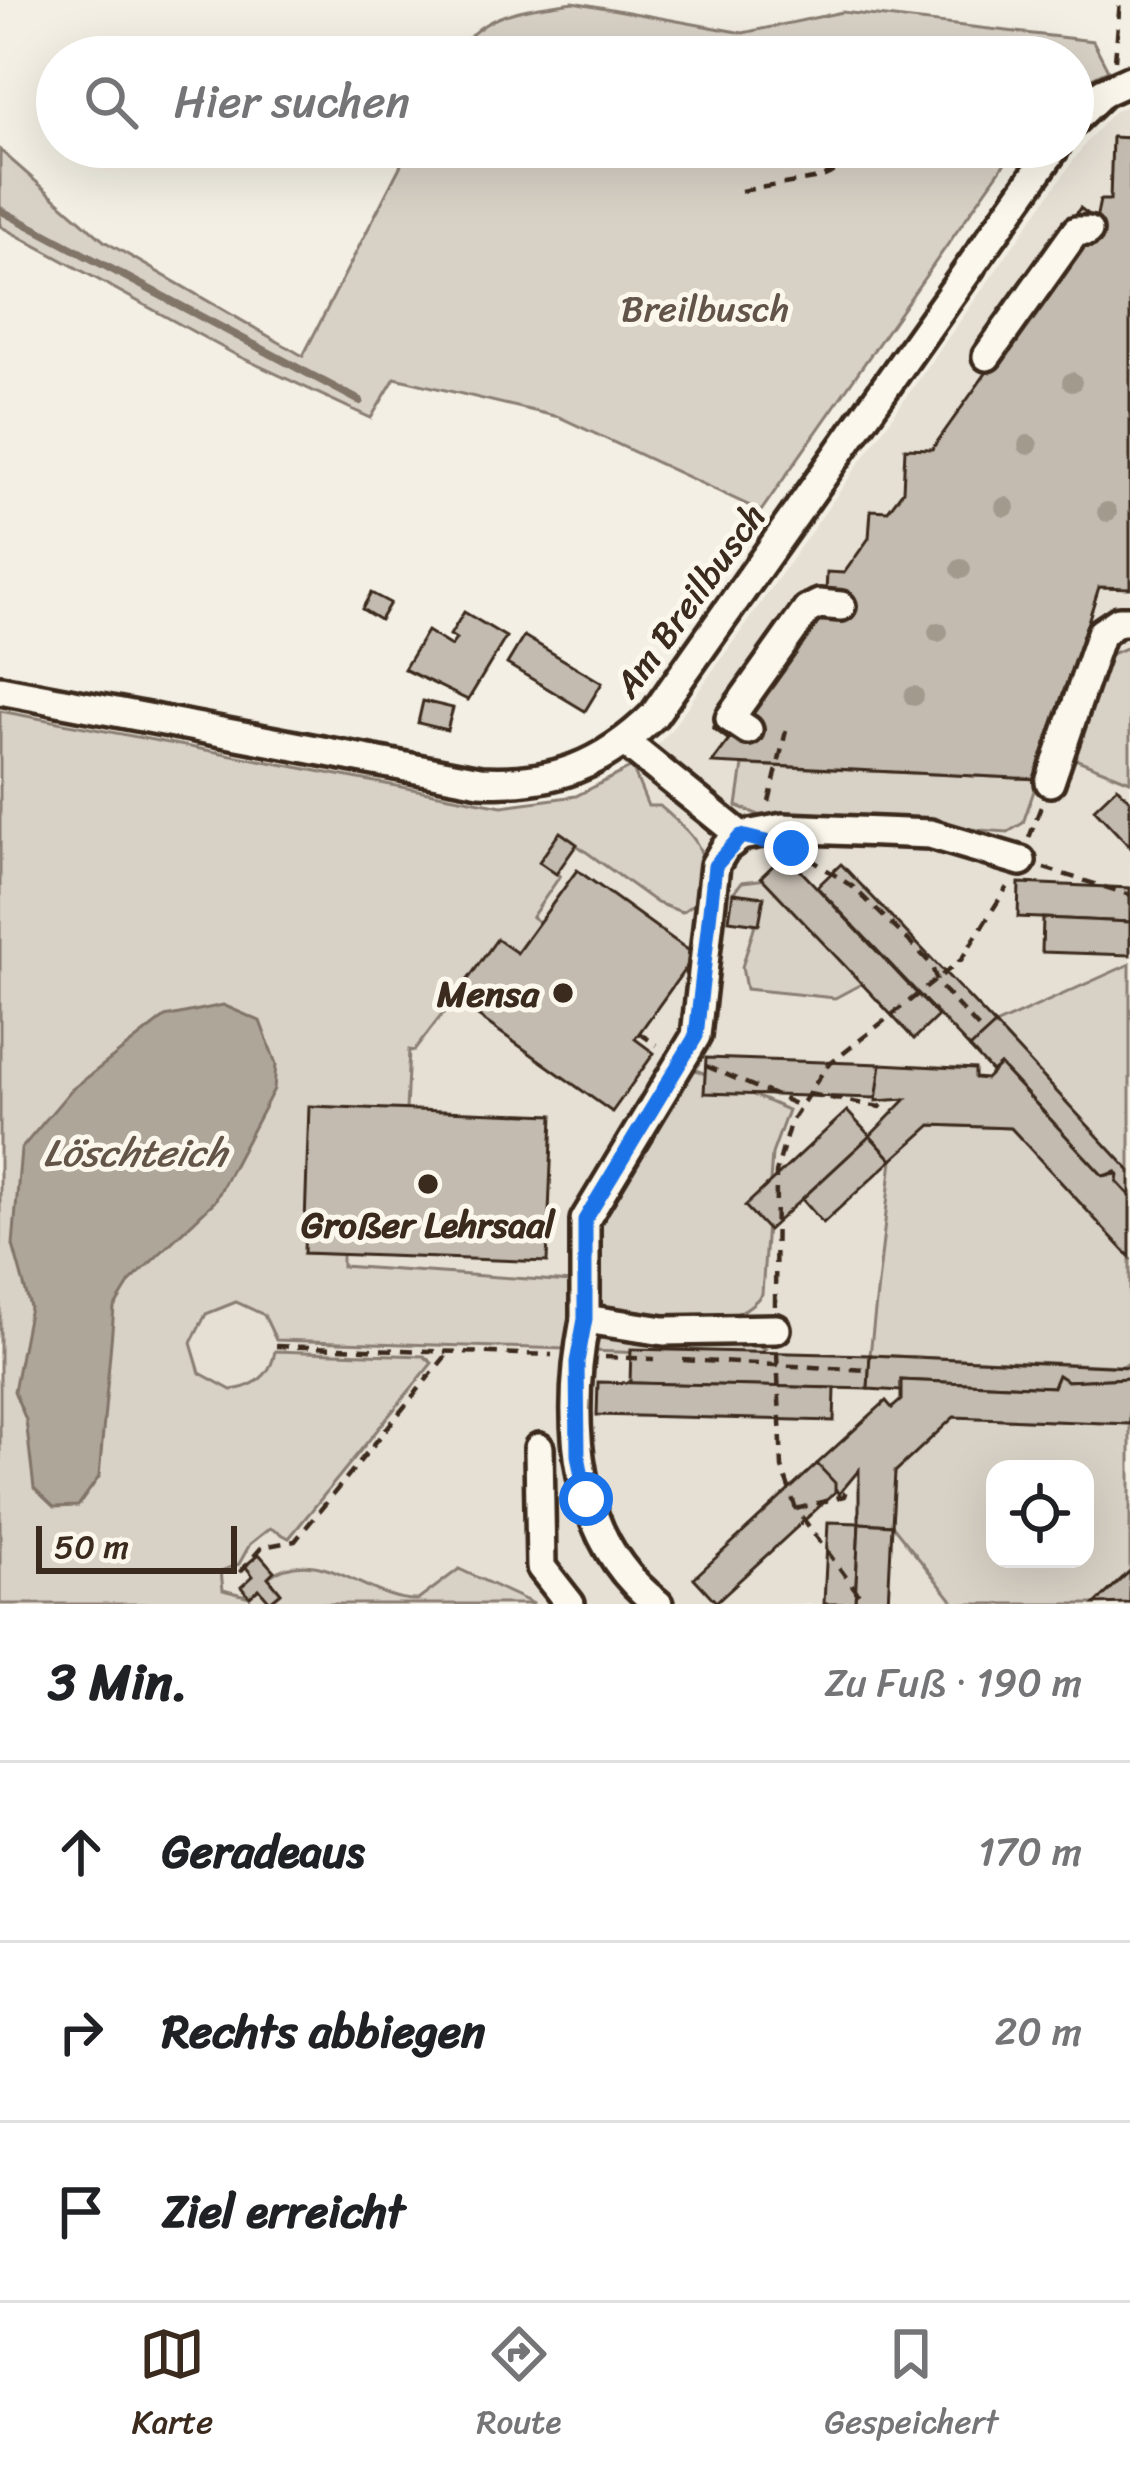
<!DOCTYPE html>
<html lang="de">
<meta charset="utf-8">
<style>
:root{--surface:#fff;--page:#f2f2f2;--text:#202124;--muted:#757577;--line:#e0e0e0;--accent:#3b2a1e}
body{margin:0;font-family:Sriracha,sans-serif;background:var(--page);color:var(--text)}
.controls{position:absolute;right:36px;bottom:36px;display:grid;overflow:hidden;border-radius:24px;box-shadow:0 12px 48px #0002}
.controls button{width:108px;height:108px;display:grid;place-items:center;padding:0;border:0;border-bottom:3px solid var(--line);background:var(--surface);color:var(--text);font:60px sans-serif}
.scale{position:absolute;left:36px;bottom:30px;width:201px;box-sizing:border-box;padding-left:12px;border:6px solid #3b2a1e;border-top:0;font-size:33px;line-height:42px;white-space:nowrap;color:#3b2a1e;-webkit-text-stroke:9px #fbf7ec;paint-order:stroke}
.stop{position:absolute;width:36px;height:36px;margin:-27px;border:9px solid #1a73e8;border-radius:50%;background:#fff}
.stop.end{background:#1a73e8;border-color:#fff;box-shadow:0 3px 12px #0008}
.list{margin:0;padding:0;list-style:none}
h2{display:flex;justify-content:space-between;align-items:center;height:156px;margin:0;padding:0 48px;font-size:51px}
h2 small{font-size:39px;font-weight:400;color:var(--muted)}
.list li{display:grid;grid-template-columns:78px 1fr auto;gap:36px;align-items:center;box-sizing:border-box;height:180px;padding:0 48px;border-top:3px solid var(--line)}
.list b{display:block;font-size:45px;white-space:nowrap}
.list em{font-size:39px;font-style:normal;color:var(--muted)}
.icon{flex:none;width:66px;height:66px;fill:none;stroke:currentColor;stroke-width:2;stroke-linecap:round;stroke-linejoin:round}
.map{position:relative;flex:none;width:1130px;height:1604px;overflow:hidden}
.search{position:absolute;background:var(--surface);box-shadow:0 12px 48px #0002;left:36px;right:36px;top:36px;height:132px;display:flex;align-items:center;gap:30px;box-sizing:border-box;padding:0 42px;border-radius:66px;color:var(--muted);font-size:45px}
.sheet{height:696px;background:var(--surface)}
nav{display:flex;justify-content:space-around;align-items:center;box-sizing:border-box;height:168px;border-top:3px solid var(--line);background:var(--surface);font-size:33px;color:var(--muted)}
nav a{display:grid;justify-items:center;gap:6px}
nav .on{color:var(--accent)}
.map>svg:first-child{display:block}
</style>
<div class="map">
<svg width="1130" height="1604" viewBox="0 0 1130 1604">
<rect width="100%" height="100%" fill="#f3efe4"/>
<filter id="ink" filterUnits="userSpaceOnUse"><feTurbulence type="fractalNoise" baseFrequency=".00833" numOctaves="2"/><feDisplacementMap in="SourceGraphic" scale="24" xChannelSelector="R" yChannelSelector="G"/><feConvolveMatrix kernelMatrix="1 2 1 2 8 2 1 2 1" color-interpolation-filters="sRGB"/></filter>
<g filter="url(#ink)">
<!-- built -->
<path fill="#e5dfd4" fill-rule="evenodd" d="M1130,104V1604H0V711L488,805L547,803L603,785L651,752L671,730L1088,140L1114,112ZM995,1469H1085V1559H995Z"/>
<!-- green -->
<g fill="#d8d1c6" stroke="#8a7e72" stroke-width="3" fill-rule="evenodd">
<path d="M573,2L743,33L842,12L1093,41L1108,70L1073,87V57H455C479,11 527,9 573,2Z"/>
<path d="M410,147H1016L761,511L559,417L395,378L371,418L236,355L0,226V150L104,241L303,356Z"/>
<path d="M1130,646V781L1070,757L1097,660Z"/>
<path d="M0,711L502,806L576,796L632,767L648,806H660C697,839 707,845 705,896L682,912L657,903L560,833L539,862L560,876L532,917L539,922L517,953L454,999L414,1051L409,1050L406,1110L304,1253L342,1254V1266L571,1282L573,1321L566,1349L276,1340L264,1315L236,1302L206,1314L191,1343L200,1373L231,1390C255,1387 271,1376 275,1351L424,1356L432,1363L289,1538L270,1528L250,1544L239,1564L221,1571L223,1590L250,1597L259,1589L271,1602L281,1593L268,1577C320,1540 367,1602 418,1600L459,1569L534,1604H0Z"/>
<path d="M743,765L1038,779L1023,823L1008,832L759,815L737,806Z"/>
<path d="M790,864L802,871L806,896L837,895L884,952L880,974L835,998L746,989L742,967L763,898L733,893L742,882L767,879Z"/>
<path d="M1130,964V1171L995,1025Z"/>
<path d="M689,1067L788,1110L772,1154L762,1294C726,1340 655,1317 605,1312C555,1258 659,1117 689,1067Z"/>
<path d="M931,1125L1011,1128L1130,1257V1361L1123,1366L870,1355L892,1160Z"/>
<path d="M607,1336L748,1342L765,1349L755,1357L591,1351L595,1340Z"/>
<path d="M954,1417L1130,1424V1571L1095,1604H955L892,1525L895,1472ZM995,1469H1085V1559H995Z"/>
</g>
<!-- water -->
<path fill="#afa69a" stroke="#817468" stroke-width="3" d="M223,1005L260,1021L276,1064L274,1089L215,1201L130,1282L114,1308L99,1477L78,1506L54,1507L34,1488L26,1420L14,1391L30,1307L13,1245L21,1149L71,1090L165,1017Z"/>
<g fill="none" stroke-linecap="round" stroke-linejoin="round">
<!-- stream -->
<path stroke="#817468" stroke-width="8" d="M0,210L360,401"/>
</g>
<!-- building -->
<g fill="#c3bbb0" stroke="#3b2a1e" stroke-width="3">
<path d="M1112,137L1130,138V588L1099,587L1038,779L712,763L729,740L713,728L805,600L826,592L827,572L844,573L869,538L871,510L888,511L903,491L905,448L932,449L1006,345L992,335L1080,208L1096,220L1100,200H1110Z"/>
<path d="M371,593L390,603L380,620L362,609Z"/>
<path d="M464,612L506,637L468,700L404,669L427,631L451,646L456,639L450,635Z"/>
<path d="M524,636L602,683L585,711L507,664Z"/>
<path d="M423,701L453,708L447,730L418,723Z"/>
<path d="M1117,787L1130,800V847L1094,809Z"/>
<path d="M560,832L577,844L556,874L539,862Z"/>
<path d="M785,854L938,1016L914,1039L761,877Z"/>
<path d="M841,864L995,1025L970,1048L817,887Z"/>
<path d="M577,870L695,955L635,1039L654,1053L612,1112L454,999L497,939L517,953Z"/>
<path d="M1019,883L1130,888V922L1018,917Z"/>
<path d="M733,893L764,897L759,924L729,920Z"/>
<path d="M1043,918L1130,922V955L1042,952Z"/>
<path d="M995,1025L1130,1171V1196L1117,1182L1116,1172L1103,1176L1000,1065L992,1072L970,1048Z"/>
<path d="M706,1058L881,1064V1090L875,1098L704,1093Z"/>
<path d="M881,1064L975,1069V1078L986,1079L1000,1065L1103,1176L1118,1174L1117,1182L1130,1196V1257L1011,1128L931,1125L892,1160L870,1136L906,1099L876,1101Z"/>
<path d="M309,1106L553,1115L547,1262L304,1253Z"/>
<path d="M847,1111L870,1136L768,1230L745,1206Z"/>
<path d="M870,1136L892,1160L823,1223L802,1199Z"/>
<path d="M631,1349L870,1355L868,1389L630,1383Z"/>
<path d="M870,1355L1130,1367V1378L1067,1381L1058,1375L1053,1387L901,1380V1391L868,1389Z"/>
<path d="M1058,1375L1067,1381L1130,1378V1424L954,1417L895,1472L892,1525L859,1523V1470L839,1494L817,1464L886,1401L892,1408L901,1400V1380L1053,1387Z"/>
<path d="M598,1382L835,1388L834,1421L597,1415Z"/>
<path d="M817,1464L835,1483V1492L716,1602L694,1578Z"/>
<path d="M828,1522L859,1523L855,1604H824Z"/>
<path d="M859,1523L892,1525L888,1604H855Z"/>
<path d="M259,1554L274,1571L268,1577L281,1593L270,1602L259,1589L250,1597L241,1587L253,1576L245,1566Z"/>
<path d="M1130,1571V1603L1095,1604Z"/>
</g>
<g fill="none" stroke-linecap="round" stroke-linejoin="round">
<defs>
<g id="minor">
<path d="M1073,121L1103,92L1130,80"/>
<path d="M987,356L1076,231H1088"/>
<path d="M0,690L480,781C552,785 602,766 654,715L1055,147"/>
<path d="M748,730L730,718L807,610L819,604L841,606"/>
<path d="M626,743L741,836"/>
<path d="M1050,782L1101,633L1119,621H1130"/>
<path d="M585,1319C566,1418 571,1538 658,1604"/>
<path d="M776,1329L664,1331L585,1319V1220L696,1036L715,865L725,848L741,836L783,828L930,834L1021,861"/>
<path d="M539,1448L541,1567L570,1604"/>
</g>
</defs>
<!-- minor casing -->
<use href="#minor" stroke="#3b2a1e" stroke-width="36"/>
<!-- path -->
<g stroke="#3b2a1e" stroke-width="4.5" stroke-dasharray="12 9" stroke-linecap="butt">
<path d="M818,41L887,57"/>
<path d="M1115,60L1120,0"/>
<path d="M741,191L820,178L888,147"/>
<path d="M769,802L786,731"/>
<path d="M1029,838L1042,804"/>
<path d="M809,858L853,887L912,944L931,964L938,984L984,1034"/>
<path d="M1044,868L1130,895"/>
<path d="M639,1033L657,1045"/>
<path d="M706,1066L800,1106"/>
<path d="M809,1094L880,1107L887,1101"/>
<path d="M775,1306L776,1173L790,1123L826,1067L961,960L1007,887"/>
<path d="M276,1346L552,1355"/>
<path d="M777,1353L782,1467L796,1509L866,1604"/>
<path d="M605,1357L654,1359"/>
<path d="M683,1360L869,1370"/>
<path d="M796,1509L844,1496L847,1487"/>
<path d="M240,1572L262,1547L295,1541L449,1352"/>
</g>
<!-- minor -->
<use href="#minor" stroke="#fbf7ec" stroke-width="27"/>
</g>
<!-- trees -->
<g fill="#a39a8e">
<circle cx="1072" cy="382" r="10"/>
<circle cx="1028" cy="445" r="10"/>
<circle cx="1005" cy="507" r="10"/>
<circle cx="1107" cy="512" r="10"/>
<circle cx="961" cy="569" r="10"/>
<circle cx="938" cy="632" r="10"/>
<circle cx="914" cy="696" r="10"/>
</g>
</g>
<g fill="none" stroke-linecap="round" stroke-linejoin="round" filter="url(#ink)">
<!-- route -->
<path stroke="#1a73e8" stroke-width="15" d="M586,1499L578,1455L577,1362L585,1319V1220L696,1036L715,866L741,836L791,848"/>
</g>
<!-- markers -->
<g fill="#3b2a1e" stroke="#fbf7ec" stroke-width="4.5">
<circle cx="563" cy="993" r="12"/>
<circle cx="428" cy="1184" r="12"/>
</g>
<g text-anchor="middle" stroke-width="10" stroke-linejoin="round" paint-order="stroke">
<!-- park labels -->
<g font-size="36" fill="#625448" stroke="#fbf7ec">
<text x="705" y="321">Breilbusch</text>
</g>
<!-- street labels -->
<g font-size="36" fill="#3b2a1e" stroke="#fbf7ec">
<text transform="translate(689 600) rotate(-54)" y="13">Am Breilbusch</text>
</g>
<!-- poi labels -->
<g font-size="36" font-weight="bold" fill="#3b2a1e" stroke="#fbf7ec" text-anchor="end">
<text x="539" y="1006">Mensa</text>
<text x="428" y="1237" text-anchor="middle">Großer Lehrsaal</text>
</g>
<!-- water labels -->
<g font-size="39" font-style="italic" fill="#645549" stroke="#fbf7ec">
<text x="135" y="1166">Löschteich</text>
</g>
</g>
</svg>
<div class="controls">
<button><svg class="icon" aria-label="locate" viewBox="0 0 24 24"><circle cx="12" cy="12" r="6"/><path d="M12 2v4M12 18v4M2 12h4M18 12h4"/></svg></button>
</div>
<div class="scale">50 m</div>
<div class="stop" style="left:586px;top:1499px"></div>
<div class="stop end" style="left:791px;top:848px"></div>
<div class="search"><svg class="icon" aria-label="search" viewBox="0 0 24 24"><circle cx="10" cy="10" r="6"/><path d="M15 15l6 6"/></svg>Hier suchen</div>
</div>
<section class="sheet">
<h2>3 Min.<small>Zu Fuß · 190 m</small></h2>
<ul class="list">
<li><svg class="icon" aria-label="ahead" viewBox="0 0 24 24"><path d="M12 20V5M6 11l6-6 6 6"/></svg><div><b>Geradeaus</b></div><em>170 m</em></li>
<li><svg class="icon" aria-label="right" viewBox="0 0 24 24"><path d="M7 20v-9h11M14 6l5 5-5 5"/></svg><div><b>Rechts abbiegen</b></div><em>20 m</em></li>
<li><svg class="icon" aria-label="arrive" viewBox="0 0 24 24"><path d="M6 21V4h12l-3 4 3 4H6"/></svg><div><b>Ziel erreicht</b></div></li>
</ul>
</section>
<nav>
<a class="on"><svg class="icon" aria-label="map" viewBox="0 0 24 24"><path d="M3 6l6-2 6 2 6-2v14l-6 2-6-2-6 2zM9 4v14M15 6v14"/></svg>Karte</a>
<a><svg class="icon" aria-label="directions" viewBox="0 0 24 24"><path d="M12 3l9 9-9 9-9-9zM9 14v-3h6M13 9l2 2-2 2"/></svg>Route</a>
<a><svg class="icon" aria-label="saved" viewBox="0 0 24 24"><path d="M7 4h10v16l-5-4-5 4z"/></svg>Gespeichert</a>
</nav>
